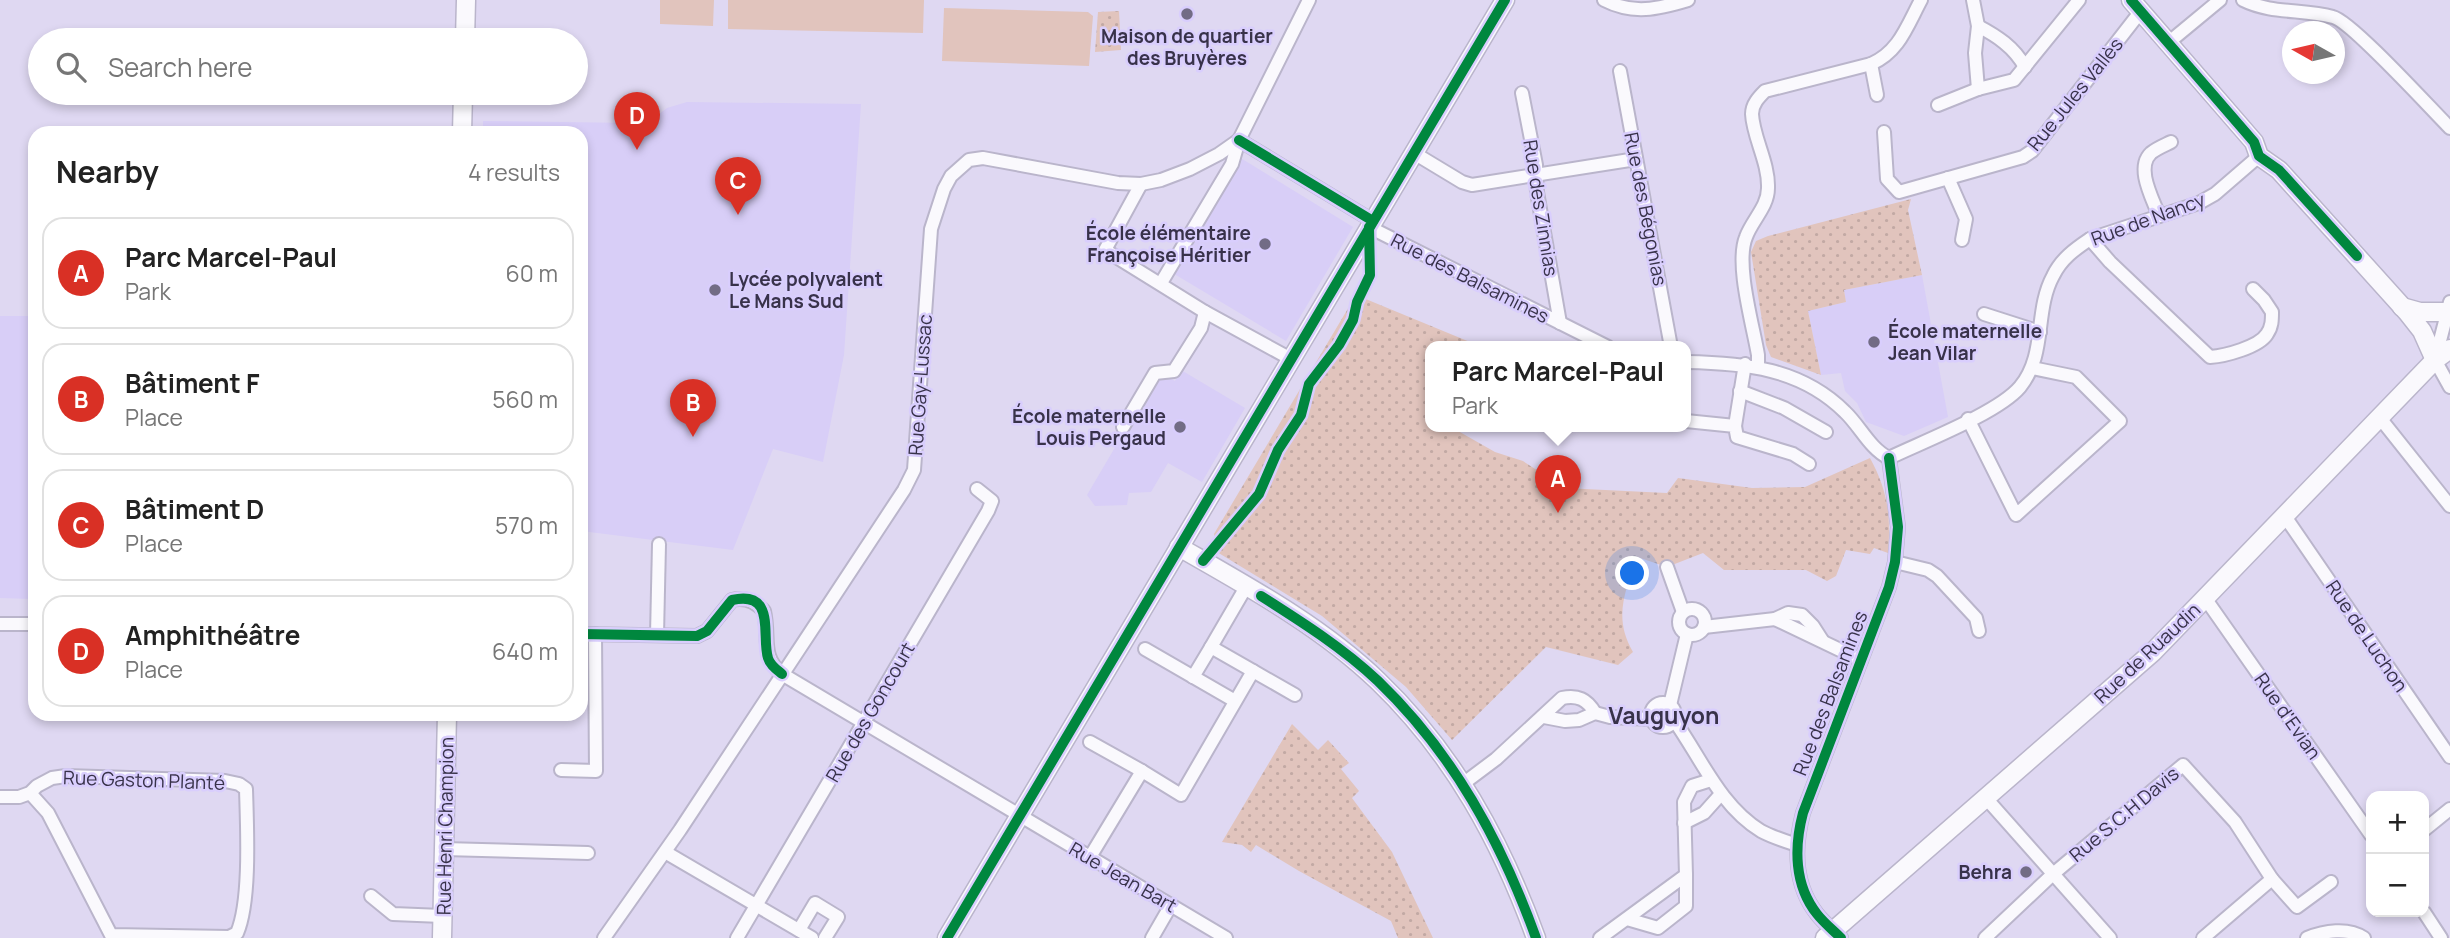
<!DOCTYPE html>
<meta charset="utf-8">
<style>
:root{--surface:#fff;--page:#f6f6f6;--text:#222;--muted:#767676;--line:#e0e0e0;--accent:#d93025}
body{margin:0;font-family:Manrope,sans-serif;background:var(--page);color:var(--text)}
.controls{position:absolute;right:21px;bottom:21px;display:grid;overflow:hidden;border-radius:14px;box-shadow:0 4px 10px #0003}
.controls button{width:63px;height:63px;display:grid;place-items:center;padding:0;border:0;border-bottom:2px solid var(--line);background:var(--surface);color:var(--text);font:35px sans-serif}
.compass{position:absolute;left:2282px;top:21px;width:63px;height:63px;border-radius:50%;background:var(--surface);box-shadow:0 4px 10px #0003;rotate:278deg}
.you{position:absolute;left:1633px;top:574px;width:24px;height:24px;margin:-18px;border:5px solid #fff;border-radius:50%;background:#1a73e8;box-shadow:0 0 0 10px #1a73e833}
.badge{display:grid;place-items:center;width:46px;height:46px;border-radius:50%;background:var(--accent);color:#fff;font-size:23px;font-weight:700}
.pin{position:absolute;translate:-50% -58px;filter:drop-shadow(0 2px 4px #0008)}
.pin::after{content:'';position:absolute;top:37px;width:24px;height:21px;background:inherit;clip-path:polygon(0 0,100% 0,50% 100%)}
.popup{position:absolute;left:1425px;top:341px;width:266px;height:91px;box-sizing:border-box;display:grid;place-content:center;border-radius:14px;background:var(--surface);filter:drop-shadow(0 2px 5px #0005);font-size:23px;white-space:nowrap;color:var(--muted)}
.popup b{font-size:26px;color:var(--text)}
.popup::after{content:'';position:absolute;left:50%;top:100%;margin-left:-14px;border:14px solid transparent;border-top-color:var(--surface)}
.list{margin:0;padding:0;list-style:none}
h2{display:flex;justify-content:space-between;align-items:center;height:91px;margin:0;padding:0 28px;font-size:30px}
h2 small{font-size:23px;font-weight:400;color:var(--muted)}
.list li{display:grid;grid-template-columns:46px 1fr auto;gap:21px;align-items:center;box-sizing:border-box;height:112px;margin:0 14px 14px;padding:0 14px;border:2px solid var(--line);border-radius:21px}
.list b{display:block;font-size:26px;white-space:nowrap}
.list p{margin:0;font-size:23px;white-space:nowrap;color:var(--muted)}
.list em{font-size:23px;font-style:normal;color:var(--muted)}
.icon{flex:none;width:38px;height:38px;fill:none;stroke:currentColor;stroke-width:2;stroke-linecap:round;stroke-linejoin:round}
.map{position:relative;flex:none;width:2450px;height:938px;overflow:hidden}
.search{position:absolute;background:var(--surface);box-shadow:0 4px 10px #0003;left:28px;top:28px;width:560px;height:77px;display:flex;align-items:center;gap:18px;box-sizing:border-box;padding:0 24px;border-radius:38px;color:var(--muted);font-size:26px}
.panel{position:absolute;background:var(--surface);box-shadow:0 4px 10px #0003;left:28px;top:126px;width:560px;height:595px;border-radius:21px}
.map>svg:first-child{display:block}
</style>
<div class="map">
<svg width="2450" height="938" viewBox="0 0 2450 938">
<defs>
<pattern id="park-dots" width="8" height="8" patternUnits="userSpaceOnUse" patternTransform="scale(1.75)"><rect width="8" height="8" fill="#e1c4bd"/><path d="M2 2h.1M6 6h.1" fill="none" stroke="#c2a9a4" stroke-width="1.8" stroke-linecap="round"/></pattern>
</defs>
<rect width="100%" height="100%" fill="#dfd8f2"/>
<!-- built -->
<g fill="#d8cef7">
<path d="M687,102L861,104L844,355L823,462L773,449L733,550L581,531V133H483V121L633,123L655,117L667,108Z"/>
<path d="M1239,157L1353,227L1286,341L1171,272Z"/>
<path d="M1922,275L1948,417L1904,436L1866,422L1857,403L1845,391L1841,373L1821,375L1808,311L1846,302L1844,290Z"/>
<path d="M0,316H35V598L31,599L0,598Z"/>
<path d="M1181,370L1245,408L1202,482L1168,463L1151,492L1129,493L1127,505L1095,506L1087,495L1157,376L1164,375L1175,381Z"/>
</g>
<!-- grass -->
<g fill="#e1c4bd">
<path d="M660,0H714L713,26L660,24Z"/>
<path d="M728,0H924L923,33L728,29Z"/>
<path d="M944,8L1088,12L1093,16L1089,66L942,61Z"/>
</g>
<!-- park -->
<g fill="url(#park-dots)">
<path d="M1119,11L1121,50L1095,52L1098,12Z"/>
<path d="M1911,199L1908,210L1922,275L1844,290L1846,302L1808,311L1821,375L1771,357L1766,345L1751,252L1756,241L1768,236Z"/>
<path d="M1356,295L1482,347H1430V427H1451L1495,452L1523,461L1564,488L1667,493L1678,478L1752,488L1805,487L1870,458C1888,491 1891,516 1888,553L1874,548L1870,554L1846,550L1836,576L1827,581L1806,570H1724L1703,553L1667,567L1637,557C1625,592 1613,618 1633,652L1618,665L1546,647L1452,740L1406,687L1322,616L1217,552L1214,534Z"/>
<path d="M1292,724L1318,750L1328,740L1349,763L1341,769L1359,791L1352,798L1392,852L1433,938H1398L1391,921L1299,871L1256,845L1251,852L1242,845L1222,842Z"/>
</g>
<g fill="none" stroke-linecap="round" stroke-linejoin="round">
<defs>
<g id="street">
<path d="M1604,0C1633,15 1658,9 1688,0"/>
<path d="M1973,0L1978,26L1975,53L1978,89"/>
<path d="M2243,0C2271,14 2303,9 2333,17C2351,21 2431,109 2450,128"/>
<path d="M1978,26C1997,36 2014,47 2025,67"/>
<path d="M2168,43L2220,0"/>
<path d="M1871,64L1877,95"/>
<path d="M1620,71L1671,347"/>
<path d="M1522,93L1536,165L1537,192L1560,323"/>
<path d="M1938,105L1978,89L2014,80L2079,0"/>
<path d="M1884,132L1887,179L1899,192L2023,157L2032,151L2141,11"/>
<path d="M1239,140L1373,221"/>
<path d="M1414,153L1462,182L1472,185L1636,159"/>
<path d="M1948,178L1966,219L1962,240"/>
<path d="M2159,216C2153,199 2135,168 2151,153C2157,148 2165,145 2171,142"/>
<path d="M1369,227L1608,347"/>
<path d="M2090,239L2110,262L2210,357C2225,356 2259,347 2267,334C2272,327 2272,320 2272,312L2264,300L2253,289"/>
<path d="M1161,283L1232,164L1239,140L1309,0"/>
<path d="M2450,302L2435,360L2450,387"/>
<path d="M1205,312L1291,359"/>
<path d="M1984,314L2040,332"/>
<path d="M1686,362C1744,363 1801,368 1845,412C1860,426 1870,449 1889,458"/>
<path d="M1758,366V355C1753,325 1735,264 1746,237C1752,220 1768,207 1768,188C1769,163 1753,137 1752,114C1752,104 1759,97 1765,91L1871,64C1899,52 1907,26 1921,0"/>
<path d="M1740,391L1784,408L1826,432"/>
<path d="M2380,418L2450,506"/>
<path d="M1968,419L2016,515L2120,421L2076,377L2032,368"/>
<path d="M1686,421L1735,426L1737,437L1793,454L1809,464"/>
<path d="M1735,426L1745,364"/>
<path d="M1123,427L1155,373L1174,371L1201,328L1205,312L1105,250L1141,184"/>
<path d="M1889,458C1922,442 1998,413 2020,387C2047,354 2034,311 2053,276C2061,259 2075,249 2090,239L2199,203L2215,194L2259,156"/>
<path d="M2284,515L2450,757"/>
<path d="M1895,562L1928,570L1937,576L1976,618L1979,631"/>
<path d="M1667,567L1683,612"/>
<path d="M2205,598L2371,835"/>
<circle cx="1692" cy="622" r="13"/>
<path d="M1775,619L1861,660"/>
<path d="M0,624H35"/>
<path d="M1704,627L1775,619L1788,613L1802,615L1813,626L1822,640"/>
<path d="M581,634L697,636L707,631L732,600C745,597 755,601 764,611C770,637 760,656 782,674L1226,938"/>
<path d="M657,635L659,544"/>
<path d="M1145,649L1235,701"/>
<path d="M1253,671L1295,695"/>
<path d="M1193,677L1211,647"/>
<circle cx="1663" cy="715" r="12"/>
<path d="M1670,705L1687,634"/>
<path d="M1544,717L1565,721L1579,720L1595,713L1610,717L1651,719"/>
<path d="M1674,720C1701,758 1720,806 1761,831C1772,837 1785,841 1797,845"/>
<path d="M1090,742L1142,771"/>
<path d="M561,770L596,771L595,634"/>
<path d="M1464,783L1496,759L1562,698C1578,695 1587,699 1595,713"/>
<path d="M0,797H19L30,793L37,786L52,778L66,776L225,781L239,784L246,789C247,826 251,901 237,933L229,937L111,935L48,813L30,793"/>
<path d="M1985,797L2110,938"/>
<path d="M1684,823L1704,813L1721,794"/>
<path d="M2424,830L2450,809"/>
<path d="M444,849L588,853"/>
<path d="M665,852L812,938"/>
<path d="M1090,857L1142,771L1181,795L1253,671L1211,647L1246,587"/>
<path d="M371,896L393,914L442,916"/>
<path d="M2424,912L2441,938"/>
<path d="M1627,919L1658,928L1686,906V875"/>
<path d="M799,930L815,903L838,917L825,938"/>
<path d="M604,938L680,830L904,490L914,470L931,229L944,189L951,176L969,160L983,158L1118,183L1141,184L1161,180L1190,169L1219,154L1239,140"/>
<path d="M737,938L988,511L992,501L977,489"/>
<path d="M1152,938L1171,905"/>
<path d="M1600,938L1686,875L1684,802L1692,786L1711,780"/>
<path d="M1841,938C1833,930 1824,923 1817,914C1794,885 1794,847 1803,813L1889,587L1895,562L1898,527L1889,458"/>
<path d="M1985,938L2053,874L2183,765L2235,822L2272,879L2297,907L2331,882"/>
<path d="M2203,938L2272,879"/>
<path d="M2307,938C2324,931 2348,927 2364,938"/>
</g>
<g id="secondary">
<path d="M2131,0L2254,142L2259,156L2279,170L2407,312L2422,331L2435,360"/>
<path d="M465,40L466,0"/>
<path d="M462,133L463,93"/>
<path d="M2402,307L2420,312H2450"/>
<path d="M1179,547C1247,586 1321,626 1378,681C1453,753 1501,841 1536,938"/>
<path d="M442,938L447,714"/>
<path d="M947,938L1505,0"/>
<path d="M1825,938L2153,652L2435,360L2450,349"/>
</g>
</defs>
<!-- street casing -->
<use href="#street" stroke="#bab5cb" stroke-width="16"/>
<!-- secondary casing -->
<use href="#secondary" stroke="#bab5cb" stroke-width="21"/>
<!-- street -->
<use href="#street" stroke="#faf9fd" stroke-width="12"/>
<!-- secondary -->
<use href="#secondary" stroke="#faf9fd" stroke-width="18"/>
<defs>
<g id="cycleway">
<path d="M2131,0L2254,142L2259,156L2279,170L2357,256"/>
<path d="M1239,140L1373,221"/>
<path d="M1203,561L1259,494L1278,450L1301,415L1309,384L1339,345L1353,320L1357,302L1370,275L1369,227"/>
<path d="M1261,596C1302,622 1343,648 1378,681C1453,753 1501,841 1536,938"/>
<path d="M581,634L697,636L707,631L732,600C777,590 761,636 768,658C770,665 776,669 782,674"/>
<path d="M947,938L1505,0"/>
<path d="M1841,938C1833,930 1824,923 1817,914C1794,885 1794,847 1803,813L1889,587L1895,562L1898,527L1889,458"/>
</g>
</defs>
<!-- cycleway casing -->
<use href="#cycleway" stroke="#d9cefd" stroke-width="15"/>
<!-- cycleway -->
<use href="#cycleway" stroke="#00873e" stroke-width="10"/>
</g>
<!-- markers -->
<g fill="#726c85" stroke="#d9cefd" stroke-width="2.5">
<circle cx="1187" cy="14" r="7"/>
<circle cx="1265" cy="244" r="7"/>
<circle cx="715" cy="290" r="7"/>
<circle cx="1874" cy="342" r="7"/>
<circle cx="1180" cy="427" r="7"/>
<circle cx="2026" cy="872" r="7"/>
</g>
<g text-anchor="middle" stroke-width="5" stroke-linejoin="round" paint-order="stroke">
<!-- poi labels -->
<g font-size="19" font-weight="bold" fill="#38324a" stroke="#d9cefd" text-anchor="end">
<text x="1187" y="43" text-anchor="middle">Maison de quartier<tspan x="1187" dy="22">des Bruyères</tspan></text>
<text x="1251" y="240">École élémentaire<tspan x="1251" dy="22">Françoise Héritier</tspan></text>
<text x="729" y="286" text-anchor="start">Lycée polyvalent<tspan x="729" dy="22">Le Mans Sud</tspan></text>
<text x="1888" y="338" text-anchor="start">École maternelle<tspan x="1888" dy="22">Jean Vilar</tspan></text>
<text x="1166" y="423">École maternelle<tspan x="1166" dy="22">Louis Pergaud</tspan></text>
<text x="2012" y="879">Behra</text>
</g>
<!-- street labels -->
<g font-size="19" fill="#38324a" stroke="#d9cefd">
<text transform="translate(2075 94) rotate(-51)" y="7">Rue Jules Vallès</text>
<text transform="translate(1541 208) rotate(81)" y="7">Rue des Zinnias</text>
<text transform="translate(1646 209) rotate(79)" y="7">Rue des Bégonias</text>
<text transform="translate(2148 219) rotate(-20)" y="7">Rue de Nancy</text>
<text transform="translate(1470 278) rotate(27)" y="7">Rue des Balsamines</text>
<text transform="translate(920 385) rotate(-86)" y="7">Rue Gay-Lussac</text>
<text transform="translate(2367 636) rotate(56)" y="7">Rue de Luchon</text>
<text transform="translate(2147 653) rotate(-43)" y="7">Rue de Ruaudin</text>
<text transform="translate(1830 693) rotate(-69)" y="7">Rue des Balsamines</text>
<text transform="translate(870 712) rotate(-60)" y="7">Rue des Goncourt</text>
<text transform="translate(2288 716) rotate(55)" y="7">Rue d'Evian</text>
<text transform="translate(144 780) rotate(2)" y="7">Rue Gaston Planté</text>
<text transform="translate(2124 814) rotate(-40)" y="7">Rue S.C.H Davis</text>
<text transform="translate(445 826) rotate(-89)" y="7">Rue Henri Champion</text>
<text transform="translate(1123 877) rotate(30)" y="7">Rue Jean Bart</text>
</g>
<!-- quarter labels -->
<g font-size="23" font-weight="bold" fill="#38324a" stroke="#d9cefd">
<text x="1664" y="724">Vauguyon</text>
</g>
</g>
</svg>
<div class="controls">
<button>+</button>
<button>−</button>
</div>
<svg class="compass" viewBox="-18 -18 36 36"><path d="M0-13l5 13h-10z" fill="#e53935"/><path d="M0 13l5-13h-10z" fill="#767676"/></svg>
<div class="you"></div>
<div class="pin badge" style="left:1558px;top:513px">A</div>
<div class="popup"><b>Parc Marcel-Paul</b>Park</div>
<div class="pin badge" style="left:693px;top:437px">B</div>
<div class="pin badge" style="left:738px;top:215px">C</div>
<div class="pin badge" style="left:637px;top:150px">D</div>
<div class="search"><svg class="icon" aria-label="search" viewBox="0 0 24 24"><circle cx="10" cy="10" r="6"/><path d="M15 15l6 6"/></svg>Search here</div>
<section class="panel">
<h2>Nearby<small>4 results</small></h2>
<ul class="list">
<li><span class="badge">A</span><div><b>Parc Marcel-Paul</b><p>Park</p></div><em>60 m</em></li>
<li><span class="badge">B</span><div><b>Bâtiment F</b><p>Place</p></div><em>560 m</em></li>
<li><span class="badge">C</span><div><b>Bâtiment D</b><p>Place</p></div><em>570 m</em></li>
<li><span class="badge">D</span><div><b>Amphithéâtre</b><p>Place</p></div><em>640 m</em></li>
</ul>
</section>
</div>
